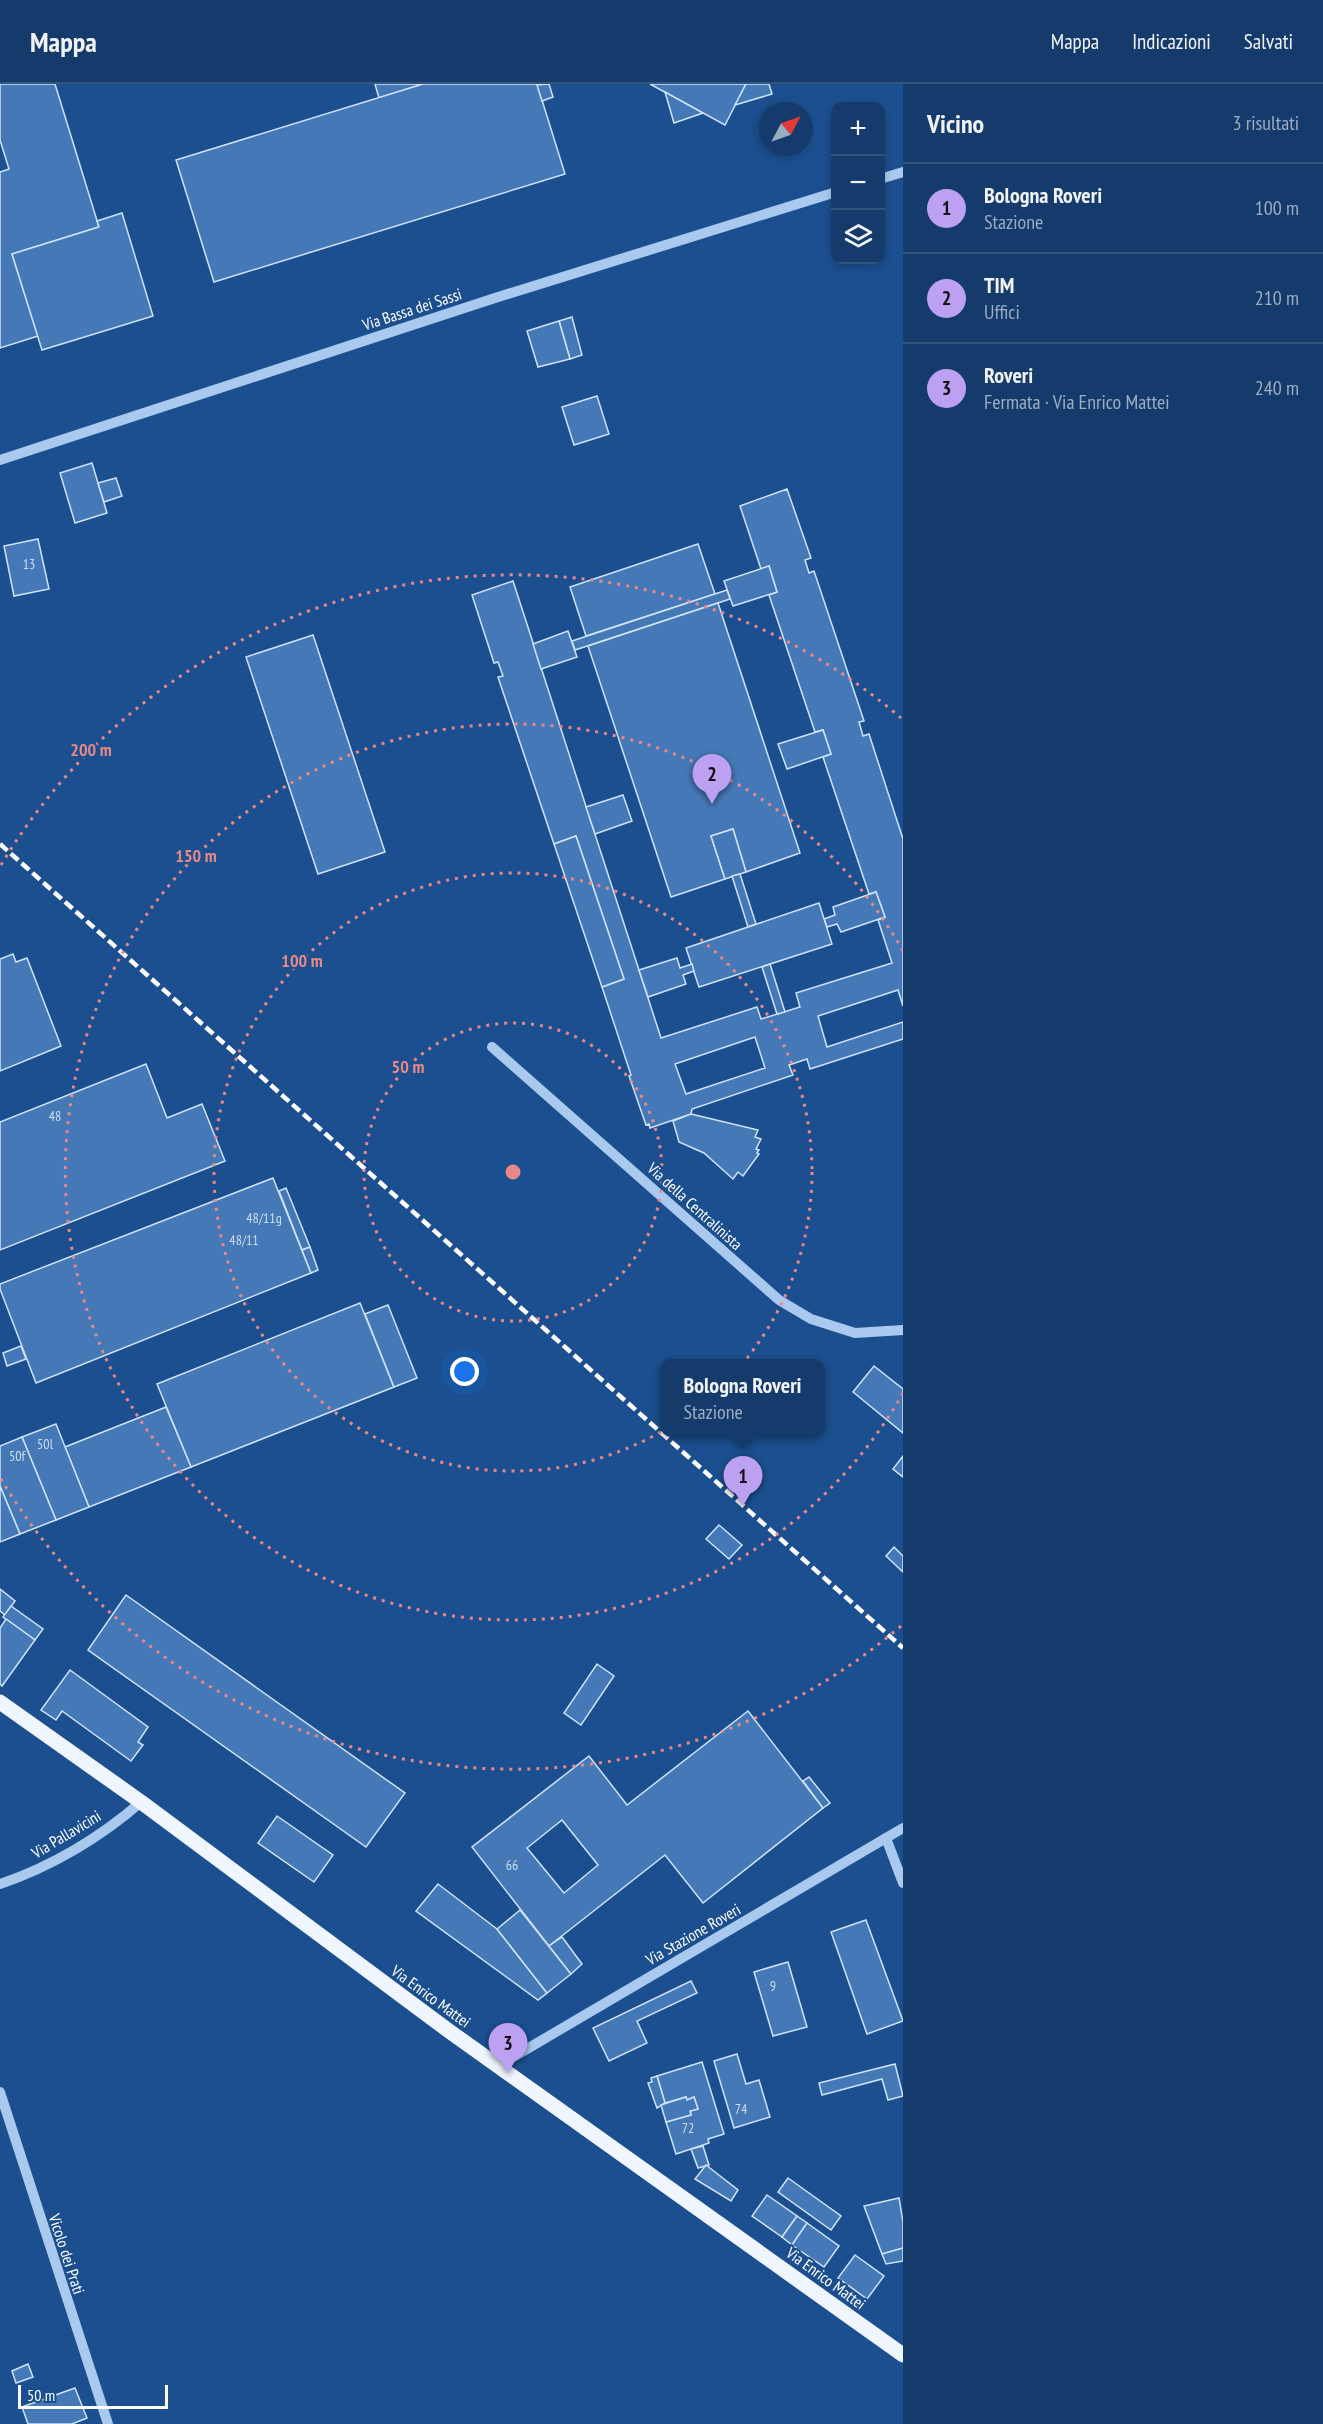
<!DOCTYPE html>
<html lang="it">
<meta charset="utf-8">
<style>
:root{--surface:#143b6b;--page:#214673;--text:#f1f3f6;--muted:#9dadc1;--line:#33557e;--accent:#bca0f2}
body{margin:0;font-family:"PT Sans Narrow",sans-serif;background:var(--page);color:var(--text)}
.controls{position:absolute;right:18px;top:18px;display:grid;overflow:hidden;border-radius:12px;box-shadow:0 3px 9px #0003}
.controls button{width:54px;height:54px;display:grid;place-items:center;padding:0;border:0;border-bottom:2px solid var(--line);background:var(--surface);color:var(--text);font:30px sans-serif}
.compass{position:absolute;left:759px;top:18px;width:54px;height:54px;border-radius:50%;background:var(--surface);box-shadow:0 3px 9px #0003;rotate:49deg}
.scale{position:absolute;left:18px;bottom:15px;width:150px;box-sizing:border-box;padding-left:6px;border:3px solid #fff;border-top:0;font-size:16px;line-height:21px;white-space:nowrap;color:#fff;-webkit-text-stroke:4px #1b4f8f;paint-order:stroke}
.you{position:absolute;left:465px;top:1288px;width:21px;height:21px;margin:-15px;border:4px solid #fff;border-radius:50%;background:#1a73e8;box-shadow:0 0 0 9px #1a73e833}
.badge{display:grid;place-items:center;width:39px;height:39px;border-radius:50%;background:var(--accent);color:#111;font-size:20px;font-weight:700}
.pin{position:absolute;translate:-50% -50px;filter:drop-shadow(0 2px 3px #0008)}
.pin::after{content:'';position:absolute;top:32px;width:21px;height:18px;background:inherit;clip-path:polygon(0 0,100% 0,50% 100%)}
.popup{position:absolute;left:660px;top:1275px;width:165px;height:78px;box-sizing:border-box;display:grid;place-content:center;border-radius:12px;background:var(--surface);filter:drop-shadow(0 2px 4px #0005);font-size:20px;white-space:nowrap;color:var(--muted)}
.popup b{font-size:22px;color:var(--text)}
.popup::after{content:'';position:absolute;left:50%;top:100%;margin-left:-12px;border:12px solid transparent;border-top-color:var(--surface)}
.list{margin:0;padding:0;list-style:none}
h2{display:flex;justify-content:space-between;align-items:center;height:78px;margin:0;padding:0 24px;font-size:26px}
h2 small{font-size:20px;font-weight:400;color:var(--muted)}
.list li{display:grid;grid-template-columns:39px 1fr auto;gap:18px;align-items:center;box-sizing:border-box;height:90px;padding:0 24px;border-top:2px solid var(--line)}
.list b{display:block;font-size:22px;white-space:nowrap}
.list p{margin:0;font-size:20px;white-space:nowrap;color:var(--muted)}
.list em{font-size:20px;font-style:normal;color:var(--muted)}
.icon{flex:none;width:33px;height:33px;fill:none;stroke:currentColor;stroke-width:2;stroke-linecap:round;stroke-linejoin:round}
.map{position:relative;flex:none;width:903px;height:2340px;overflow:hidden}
header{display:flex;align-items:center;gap:36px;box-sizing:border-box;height:84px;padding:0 30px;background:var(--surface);border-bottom:2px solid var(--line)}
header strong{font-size:28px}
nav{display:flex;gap:33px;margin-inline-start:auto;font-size:21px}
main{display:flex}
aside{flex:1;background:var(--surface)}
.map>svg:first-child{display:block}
</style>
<header>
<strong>Mappa</strong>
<nav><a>Mappa</a><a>Indicazioni</a><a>Salvati</a></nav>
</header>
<main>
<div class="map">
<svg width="903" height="2340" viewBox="0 0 903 2340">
<rect width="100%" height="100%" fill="#1b4f8f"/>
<!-- building -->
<g fill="#4478b7" stroke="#cfe3fa" stroke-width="1.5" fill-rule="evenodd">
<path d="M0,0H55L99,143L12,170L38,252L0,264V88L9,85L0,56Z"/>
<path d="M375,0H423L379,14Z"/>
<path d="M423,0H537L565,90L214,198L176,76Z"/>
<path d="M549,0L553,13L542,17L537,1Z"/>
<path d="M650,0H746L725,41Z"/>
<path d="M746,0H769L772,10L735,21Z"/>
<path d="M665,8L703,29L674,39Z"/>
<path d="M122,129L153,232L42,266L12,170L99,143L97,137Z"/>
<path d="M572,233L582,271L570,275L559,237Z"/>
<path d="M559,237L570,275L538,283L527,247Z"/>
<path d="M597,312L609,350L574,361L562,323Z"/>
<path d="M92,379L107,429L75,439L60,389Z"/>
<path d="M116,394L122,412L104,418L98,399Z"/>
<path d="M787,405L811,474L805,476L809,489L814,487L864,637L859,638L863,652L869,650L903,755V922L898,906L818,932L827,963L903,938V955L810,985L807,975L789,981L793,991L692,1025L691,1030L650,1044L649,1040L646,1041L629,992L631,991L602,903L624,895L576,752L554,760L498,593L503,592L498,578L494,579L472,511L513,497L661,954L757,923L761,935L800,923L796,909L892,879L878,836L885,833L876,808L869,810L823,673L831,670L823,646L815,648L769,511L777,508L769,482L761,485L740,422ZM755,953L765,984L686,1010L675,980Z"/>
<path d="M38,455L49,505L14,512L4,462Z"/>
<path d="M698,460L715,510L586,552L570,503Z"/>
<path d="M769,482L777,508L733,522L724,497Z"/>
<path d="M727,506L730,515L575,566L572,557Z"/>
<path d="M718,519L800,769L746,788L733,745L711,752L725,795L671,813L588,562Z"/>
<path d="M568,547L577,573L541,585L533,560Z"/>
<path d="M313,551L385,768L318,790L246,573Z"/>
<path d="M823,646L831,670L787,685L778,660Z"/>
<path d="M623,711L632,737L595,750L586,723Z"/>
<path d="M733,745L746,788L725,795L711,752Z"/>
<path d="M576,752L624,895L602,903L554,760Z"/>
<path d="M740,790L756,840L748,843L732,792Z"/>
<path d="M876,808L885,833L841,848L837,840L827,843L824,835L835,831L833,823Z"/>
<path d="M819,819L832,860L699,903L686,864Z"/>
<path d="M13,870L16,878L27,874L61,962L0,987V875Z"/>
<path d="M677,874L680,884L692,880L694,887L683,891L686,900L648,913L639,886Z"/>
<path d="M770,880L785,928L777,930L762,883Z"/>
<path d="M146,980L167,1034L202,1020L225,1077L0,1166V1038Z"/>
<path d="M691,1030L758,1046L755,1053L761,1055L756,1065L759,1066L757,1069L759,1070L743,1092L738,1088L733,1095L704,1069L679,1058L673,1037Z"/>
<path d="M273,1094L311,1189L36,1299L0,1205V1200Z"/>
<path d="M286,1104L310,1163L302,1166L279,1107Z"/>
<path d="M310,1163L318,1186L311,1189L302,1166Z"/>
<path d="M360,1219L394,1303L191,1383L157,1300Z"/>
<path d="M388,1221L417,1294L394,1303L365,1230Z"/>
<path d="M21,1262L26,1275L7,1282L3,1269Z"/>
<path d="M874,1282L903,1305V1349L853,1308Z"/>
<path d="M166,1323L191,1383L89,1423L65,1363Z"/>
<path d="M56,1340L89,1423L56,1436L22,1353Z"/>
<path d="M22,1353L56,1436L20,1450L0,1402V1362Z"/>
<path d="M903,1372V1393L893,1385Z"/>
<path d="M0,1402L20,1450L0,1458Z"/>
<path d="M719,1441L742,1461L729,1475L706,1455Z"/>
<path d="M894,1463L903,1472V1488L886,1472Z"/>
<path d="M0,1505L15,1517L5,1531L0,1527Z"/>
<path d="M126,1511L405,1709L366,1763L88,1566Z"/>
<path d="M11,1522L43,1545L35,1556L3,1533Z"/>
<path d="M6,1535L35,1556L2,1602L0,1600V1544Z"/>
<path d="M597,1580L614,1592L581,1641L564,1629Z"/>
<path d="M70,1586L148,1643L138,1658L143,1661L131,1677L62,1627L56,1636L41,1626Z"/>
<path d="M748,1627L823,1724L703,1819L665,1771L549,1862L472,1763L589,1672L627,1721ZM562,1736L598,1781L564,1809L527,1764Z"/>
<path d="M809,1693L830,1719L823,1724L803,1697Z"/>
<path d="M277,1732L333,1771L314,1798L258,1759Z"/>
<path d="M438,1800L497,1845L547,1909L538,1916L416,1827Z"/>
<path d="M520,1826L571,1890L547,1909L497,1845Z"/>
<path d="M866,1836L903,1937L867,1950L831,1848Z"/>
<path d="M562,1853L582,1880L571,1890L549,1862Z"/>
<path d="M788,1878L807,1943L773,1952L754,1888Z"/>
<path d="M691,1897L697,1909L637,1937L647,1959L609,1977L593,1944Z"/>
<path d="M737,1970L746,2000L759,1996L770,2033L734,2044L714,1977Z"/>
<path d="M702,1978L724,2050L708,2055L709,2059L676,2070L666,2038L691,2031L690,2027L698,2025L694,2013L687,2016L686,2013L665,2019L657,1992Z"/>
<path d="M895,1980L903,2012L888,2016L882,1995L822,2011L819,1999Z"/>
<path d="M657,1992L665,2019L657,2024L648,1999L652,1998L651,1994Z"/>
<path d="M686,2013L687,2016L694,2013L698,2025L690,2027L691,2031L666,2038L661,2021Z"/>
<path d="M703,2062L709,2081L698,2084L691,2065Z"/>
<path d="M706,2081L738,2106L731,2117L695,2095Z"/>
<path d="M788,2094L841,2132L831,2146L778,2108Z"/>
<path d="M767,2111L797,2132L782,2153L752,2132Z"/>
<path d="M899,2114L903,2138V2164L882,2170L864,2122Z"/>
<path d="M797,2132L807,2139L792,2161L782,2153Z"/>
<path d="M807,2139L839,2162L824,2183L792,2161Z"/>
<path d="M903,2164V2177L886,2180L882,2170Z"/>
<path d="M855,2171L884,2192L867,2215L838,2194Z"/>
<path d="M28,2280L33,2293L16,2299L12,2287Z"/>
<path d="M75,2304L87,2334L72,2340H28L22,2323Z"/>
</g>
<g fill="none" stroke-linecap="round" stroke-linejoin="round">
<!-- minor -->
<g stroke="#a9c9ee" stroke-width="10">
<path d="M880,95L903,88"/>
<path d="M0,376L495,214L836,108"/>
<path d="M492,963L779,1216L811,1235L855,1249L903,1246"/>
<path d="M886,1754L903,1799"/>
<path d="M0,1800C51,1783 101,1753 141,1718"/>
<path d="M498,1982L903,1744"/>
<path d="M0,2008L108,2340"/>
</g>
<!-- major -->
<path stroke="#f0f6ff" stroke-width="15" d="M0,1618L141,1718L449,1947L903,2271"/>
<!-- rail -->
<path stroke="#fff" stroke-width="4.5" stroke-dasharray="10 4.5" stroke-linecap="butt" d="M0,760L903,1564"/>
</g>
<!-- distance rings -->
<g fill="none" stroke="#e88989" stroke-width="3" stroke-dasharray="3 6">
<circle cx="513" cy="1088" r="149"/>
<circle cx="513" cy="1088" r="299"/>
<path d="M903 1309A448 448 0 1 1 903 867"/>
<path d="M901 1542A597 597 0 0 1 1 1395M1 781A597 597 0 0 1 901 634"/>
</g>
<g text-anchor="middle" stroke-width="4.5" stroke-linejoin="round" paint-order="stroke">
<!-- number labels -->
<g font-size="14" fill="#d0dded">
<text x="29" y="485">13</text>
<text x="55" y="1037">48</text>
<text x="264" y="1139">48/11g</text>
<text x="244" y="1161">48/11</text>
<text x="45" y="1365">50l</text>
<text x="17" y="1377">50f</text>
<text x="512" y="1786">66</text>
<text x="773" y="1907">9</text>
<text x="741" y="2030">74</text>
<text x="688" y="2049">72</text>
</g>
<!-- street labels -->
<g font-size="16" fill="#fff" stroke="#1b4f8f">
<text transform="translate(412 225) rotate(-18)" y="6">Via Bassa dei Sassi</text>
<text transform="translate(695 1122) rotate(42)" y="6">Via della Centralinista</text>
<text transform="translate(66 1750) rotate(-31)" y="6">Via Pallavicini</text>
<text transform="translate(693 1850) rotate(-30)" y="6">Via Stazione Roveri</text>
<text transform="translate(431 1912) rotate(36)" y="6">Via Enrico Mattei</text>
<text transform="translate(67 2170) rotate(72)" y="6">Vicolo dei Prati</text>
<text transform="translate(826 2194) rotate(36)" y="6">Via Enrico Mattei</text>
</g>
</g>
<circle cx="513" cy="1088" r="9" fill="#e88989" stroke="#1b4f8f" stroke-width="3"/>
<g font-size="18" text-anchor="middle" font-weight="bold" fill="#e88989" stroke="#1b4f8f" stroke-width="4.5" stroke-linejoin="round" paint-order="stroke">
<text x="91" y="672">200 m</text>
<text x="196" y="778">150 m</text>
<text x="302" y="883">100 m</text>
<text x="408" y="989">50 m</text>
</g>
</svg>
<div class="controls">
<button>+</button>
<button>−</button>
<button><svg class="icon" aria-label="layers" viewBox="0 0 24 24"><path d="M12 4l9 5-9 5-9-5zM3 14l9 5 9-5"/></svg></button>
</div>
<svg class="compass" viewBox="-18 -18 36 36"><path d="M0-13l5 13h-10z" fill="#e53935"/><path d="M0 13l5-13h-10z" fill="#9dadc1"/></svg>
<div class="scale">50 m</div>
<div class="you"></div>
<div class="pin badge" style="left:743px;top:1422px">1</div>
<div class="popup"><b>Bologna Roveri</b>Stazione</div>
<div class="pin badge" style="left:712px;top:720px">2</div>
<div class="pin badge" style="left:508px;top:1989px">3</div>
</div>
<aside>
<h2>Vicino<small>3 risultati</small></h2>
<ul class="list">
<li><span class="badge">1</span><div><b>Bologna Roveri</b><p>Stazione</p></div><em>100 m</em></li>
<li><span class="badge">2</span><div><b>TIM</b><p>Uffici</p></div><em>210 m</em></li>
<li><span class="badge">3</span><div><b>Roveri</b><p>Fermata · Via Enrico Mattei</p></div><em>240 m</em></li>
</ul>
</aside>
</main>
